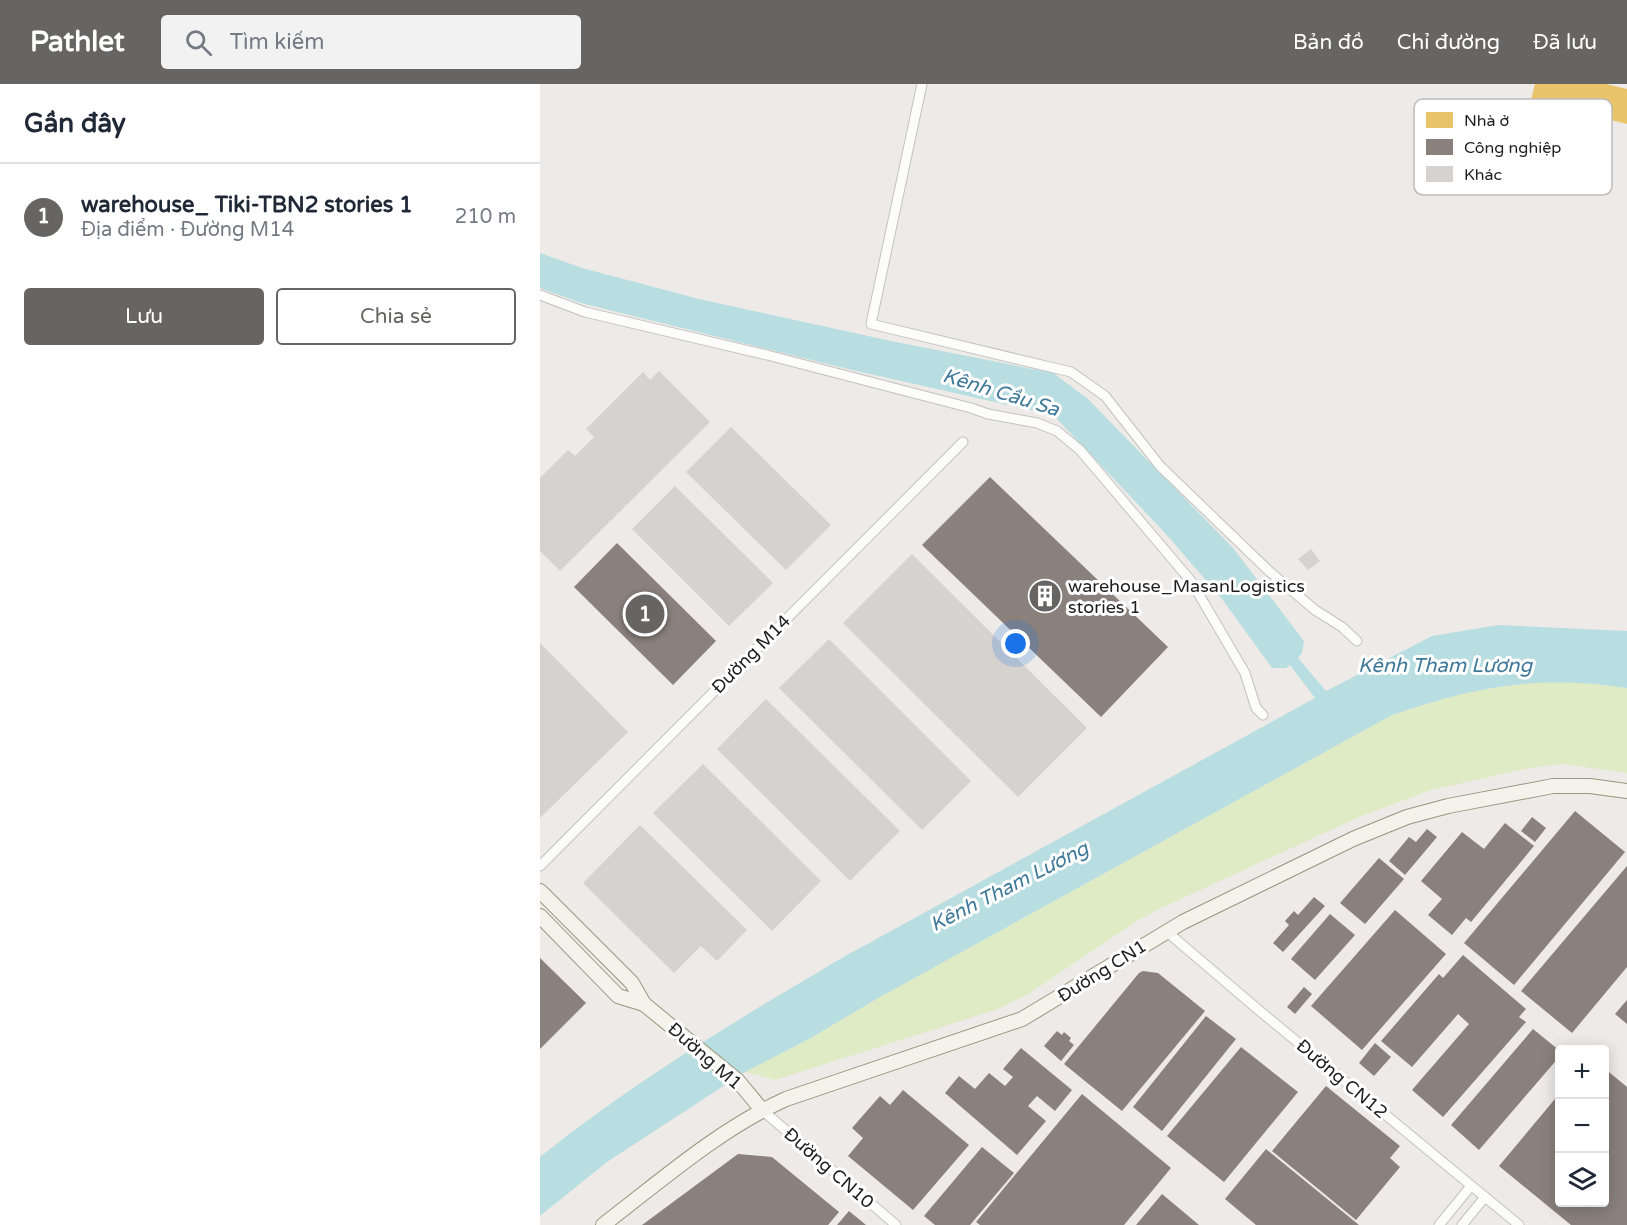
<!DOCTYPE html>
<html lang="vi">
<meta charset="utf-8">
<style>
:root{--surface:#fff;--page:#f2f2f3;--text:#1f2937;--muted:#747a83;--line:#e0e1e3;--accent:#666564}
body{margin:0;font-family:"Varela Round",sans-serif;background:var(--page);color:var(--text)}
.controls{position:absolute;right:18px;bottom:18px;display:grid;overflow:hidden;border-radius:6px;box-shadow:0 3px 15px #0003}
.controls button{width:54px;height:54px;display:grid;place-items:center;padding:0;border:0;border-bottom:2px solid var(--line);background:var(--surface);color:var(--text);font:30px sans-serif}
.you{position:absolute;left:476px;top:560px;width:21px;height:21px;margin:-15px;border:4px solid #fff;border-radius:50%;background:#1a73e8;box-shadow:0 0 0 9px #1a73e833}
.badge{display:grid;place-items:center;width:39px;height:39px;border-radius:50%;background:var(--accent);color:#fff;font-size:20px;font-weight:700}
.pin{position:absolute;translate:-50% -50%;border:3px solid #fff;box-shadow:0 2px 6px #0006}
.list{margin:0;padding:0;list-style:none}
h2{display:flex;justify-content:space-between;align-items:center;height:78px;margin:0;padding:0 24px;font-size:26px}
h2 small{font-size:20px;font-weight:400;color:var(--muted)}
.list li{display:grid;grid-template-columns:39px 1fr auto;gap:18px;align-items:center;box-sizing:border-box;height:108px;padding:0 24px;border-top:2px solid var(--line)}
.list b{display:block;font-size:22px;white-space:nowrap}
.list p{margin:0;font-size:20px;white-space:nowrap;color:var(--muted)}
.list em{font-size:20px;font-style:normal;color:var(--muted)}
.actions{display:flex;gap:12px;padding:18px 24px}
.actions a{flex:1;padding:14px 0;border:2px solid var(--accent);border-radius:6px;text-align:center;font-size:21px;color:var(--accent)}
.actions .main{background:var(--accent);color:#fff}
.icon{flex:none;width:33px;height:33px;fill:none;stroke:currentColor;stroke-width:2;stroke-linecap:round;stroke-linejoin:round}
.map{position:relative;flex:none;width:1087px;height:1141px;overflow:hidden}
header{display:flex;align-items:center;gap:36px;box-sizing:border-box;height:84px;padding:0 30px;background:var(--accent);color:#fff}
header strong{font-size:28px}
nav{display:flex;gap:33px;margin-inline-start:auto;font-size:21px}
.search{width:420px;height:54px;background:var(--page);display:flex;align-items:center;gap:15px;box-sizing:border-box;padding:0 21px;border-radius:6px;color:var(--muted);font-size:22px}
main{display:flex}
aside{flex:1;background:var(--surface)}
.map>svg:first-child{display:block}
</style>
<header>
<strong>Pathlet</strong>
<div class="search"><svg class="icon" aria-label="search" viewBox="0 0 24 24"><circle cx="10" cy="10" r="6"/><path d="M15 15l6 6"/></svg>Tìm kiếm</div>
<nav><a>Bản đồ</a><a>Chỉ đường</a><a>Đã lưu</a></nav>
</header>
<main>
<aside>
<h2>Gần đây<small></small></h2>
<ul class="list">
<li><span class="badge">1</span><div><b>warehouse_ Tiki-TBN2 stories 1</b><p>Địa điểm · Đường M14</p></div><em>210 m</em></li>
</ul>
<div class="actions"><a class="main">Lưu</a><a>Chia sẻ</a></div>
</aside>
<div class="map">
<svg width="1087" height="1141" viewBox="0 0 1087 1141">
<rect width="100%" height="100%" fill="#edeae7"/>
<!-- grass -->
<path fill="#deebc4" d="M995,598H1039L1087,604V689L1024,680L989,684L891,706L819,733L619,825L597,837L487,911L455,926L235,996L205,988L269,955L340,913L852,631L926,608Z"/>
<!-- water -->
<path fill="#b8dee1" d="M0,169L42,184L159,215L351,257L513,289L547,314L693,464L764,557L762,569L758,574L786,607L892,552L958,541L1087,547V604C996,591 938,602 852,631L340,913L269,955L205,988L67,1078L0,1132V1073C93,998 197,936 300,875L775,614L750,581L746,584H732L682,515L626,450L517,335L499,328L308,285L41,219L0,204Z"/>
<!-- homes -->
<path fill="#e9c46a" d="M995,0H1066L1087,5V40L991,16Z"/>
<!-- industry -->
<g fill="#8a817c">
<path d="M450,393L628,563L561,633L382,461Z"/>
<path d="M77,459L176,557L133,601L34,503Z"/>
<path d="M1035,727L1085,768L974,901L924,859Z"/>
<path d="M992,733L1006,744L995,758L981,747Z"/>
<path d="M965,739L994,762L931,838L926,834L912,851L888,831L902,815L881,797L922,748L944,765Z"/>
<path d="M887,745L897,753L865,791L849,777L869,753L876,758Z"/>
<path d="M839,774L864,795L825,840L800,819Z"/>
<path d="M1087,782V883L1032,949L981,907Z"/>
<path d="M774,813L785,822L743,868L733,859L749,841L745,837L754,827L758,831Z"/>
<path d="M855,826L906,870L822,966L771,922Z"/>
<path d="M790,830L815,851L775,896L751,875Z"/>
<path d="M923,871L986,925L979,933L986,938L903,1033L872,1006L929,940L918,930L872,983L841,957L899,890L903,894Z"/>
<path d="M0,874L46,919L0,965Z"/>
<path d="M603,887L618,889L665,927L582,1027L524,980L599,889Z"/>
<path d="M764,903L772,910L755,930L747,923Z"/>
<path d="M1087,916V940L1075,930Z"/>
<path d="M666,932L696,955L622,1047L593,1023Z"/>
<path d="M993,945L1020,967V972L939,1066L911,1041Z"/>
<path d="M517,947L522,951L524,948L531,954L529,957L534,961L521,977L504,962Z"/>
<path d="M835,959L851,973L834,992L819,979Z"/>
<path d="M701,963L758,1008L684,1098L627,1052Z"/>
<path d="M481,964L532,1006L515,1027L497,1012L488,1022L506,1037L477,1071L405,1009L419,992L435,1005L449,989L465,1002L473,993L463,985Z"/>
<path d="M1064,984L1087,1003V1141H1031L959,1082L1020,1009V1118H1064Z"/>
<path d="M786,1002L860,1062L850,1074L860,1083L816,1136L732,1067Z"/>
<path d="M363,1006L429,1061L373,1126L308,1072L323,1054L312,1044L340,1012L350,1021Z"/>
<path d="M542,1010L631,1084L584,1141H440L436,1138Z"/>
<path d="M442,1063L474,1089L430,1141H395L384,1132Z"/>
<path d="M726,1065L819,1141H716L685,1115Z"/>
<path d="M198,1070L232,1073L299,1128L288,1141H102Z"/>
<path d="M622,1110L659,1141H596Z"/>
<path d="M309,1127L326,1141H297Z"/>
</g>
<!-- building -->
<g fill="#d5d2cf">
<path d="M119,287L170,338L20,487L0,467V394L28,366L35,372L54,353L46,345L103,288L110,296Z"/>
<path d="M191,343L291,441L246,486L146,388Z"/>
<path d="M135,402L233,499L189,542L92,445Z"/>
<path d="M771,465L780,477L768,486L758,475Z"/>
<path d="M372,470L547,644L478,713L303,539Z"/>
<path d="M289,555L431,697L382,746L239,604Z"/>
<path d="M0,559L88,648L0,734Z"/>
<path d="M226,615L360,747L310,797L177,665Z"/>
<path d="M163,680L281,797L232,847L113,729Z"/>
<path d="M100,741L207,846L177,877L161,862L134,889L43,799Z"/>
</g>
<g fill="none" stroke-linecap="round" stroke-linejoin="round">
<defs>
<g id="street">
<path d="M382,0L331,240L531,288L565,312L620,382L730,488L775,526L802,543L817,557"/>
<path d="M0,211L45,228L227,271L431,324L448,330L497,339L517,347L540,366L651,497L705,589L716,624L723,631"/>
<path d="M0,782L423,358"/>
<path d="M626,847L721,928L979,1141"/>
<path d="M222,1026L356,1141"/>
<path d="M899,1141L931,1102"/>
<path d="M922,1141L945,1113"/>
</g>
<g id="secondary">
<path d="M0,807L92,899L104,920"/>
<path d="M0,832L78,912L104,920L198,997L222,1026"/>
<path d="M63,1141C122,1096 178,1046 246,1015L482,935L643,838L813,755L867,733L908,722L1013,702H1050L1087,707"/>
</g>
</defs>
<!-- street casing -->
<use href="#street" stroke="#c4c2c1" stroke-width="11"/>
<!-- secondary casing -->
<use href="#secondary" stroke="#98967e" stroke-width="16"/>
<!-- street -->
<use href="#street" stroke="#fcfcfb" stroke-width="9"/>
<!-- secondary -->
<use href="#secondary" stroke="#f4f2ea" stroke-width="14"/>
</g>
<!-- icons -->
<defs>
<symbol id="building-disc" viewBox="-11 -11 22 22"><circle r="9.5" fill="#666564" stroke="#fff"/><path d="M-4-6H4V6H1V3H-1V6H-4ZM-2.5-4.3h1.7v1.8h-1.7ZM.8-4.3h1.7v1.8H.8ZM-2.5-1h1.7V.8h-1.7ZM.8-1h1.7V.8H.8Z" fill="#fff"/></symbol>
</defs>
<g fill-rule="evenodd">
<use href="#building-disc" x="486" y="493" width="38" height="38"/>
</g>
<g text-anchor="middle" stroke-width="6" stroke-linejoin="round" paint-order="stroke">
<!-- poi labels -->
<g font-size="18" fill="#1e1e1e" stroke="#fff" text-anchor="start">
<text x="528" y="508">warehouse_MasanLogistics<tspan x="528" dy="21">stories 1</tspan></text>
</g>
<!-- street labels -->
<g font-size="18" fill="#1e1e1e" stroke="#fff">
<text transform="translate(211 570) rotate(-45)" y="6">Đường M14</text>
<text transform="translate(562 887) rotate(-32)" y="6">Đường CN1</text>
<text transform="translate(165 972) rotate(41)" y="6">Đường M1</text>
<text transform="translate(802 995) rotate(40)" y="6">Đường CN12</text>
<text transform="translate(289 1084) rotate(41)" y="6">Đường CN10</text>
</g>
<!-- water labels -->
<g font-size="20" font-style="italic" fill="#3f7999" stroke="#fff">
<text transform="translate(461 308) rotate(17)" y="7">Kênh Cầu Sa</text>
<text x="905" y="588">Kênh Tham Lương</text>
<text transform="translate(469 802) rotate(-27)" y="7">Kênh Tham Lương</text>
</g>
</g>
<!-- legend -->
<rect x="874" y="15" width="198" height="96" rx="9" fill="#fff" stroke="#bcbcbc" stroke-width="1.5"/>
<rect x="886" y="28" width="27" height="16" fill="#e9c46a"/>
<rect x="886" y="55" width="27" height="16" fill="#8a817c"/>
<rect x="886" y="82" width="27" height="16" fill="#d5d2cf"/>
<g font-size="16" fill="#1e1e1e">
<text x="924" y="42">Nhà ở</text>
<text x="924" y="69">Công nghiệp</text>
<text x="924" y="96">Khác</text>
</g>
</svg>
<div class="controls">
<button>+</button>
<button>−</button>
<button><svg class="icon" aria-label="layers" viewBox="0 0 24 24"><path d="M12 4l9 5-9 5-9-5zM3 14l9 5 9-5"/></svg></button>
</div>
<div class="you"></div>
<div class="pin badge" style="left:105px;top:530px">1</div>
</div>
</main>
